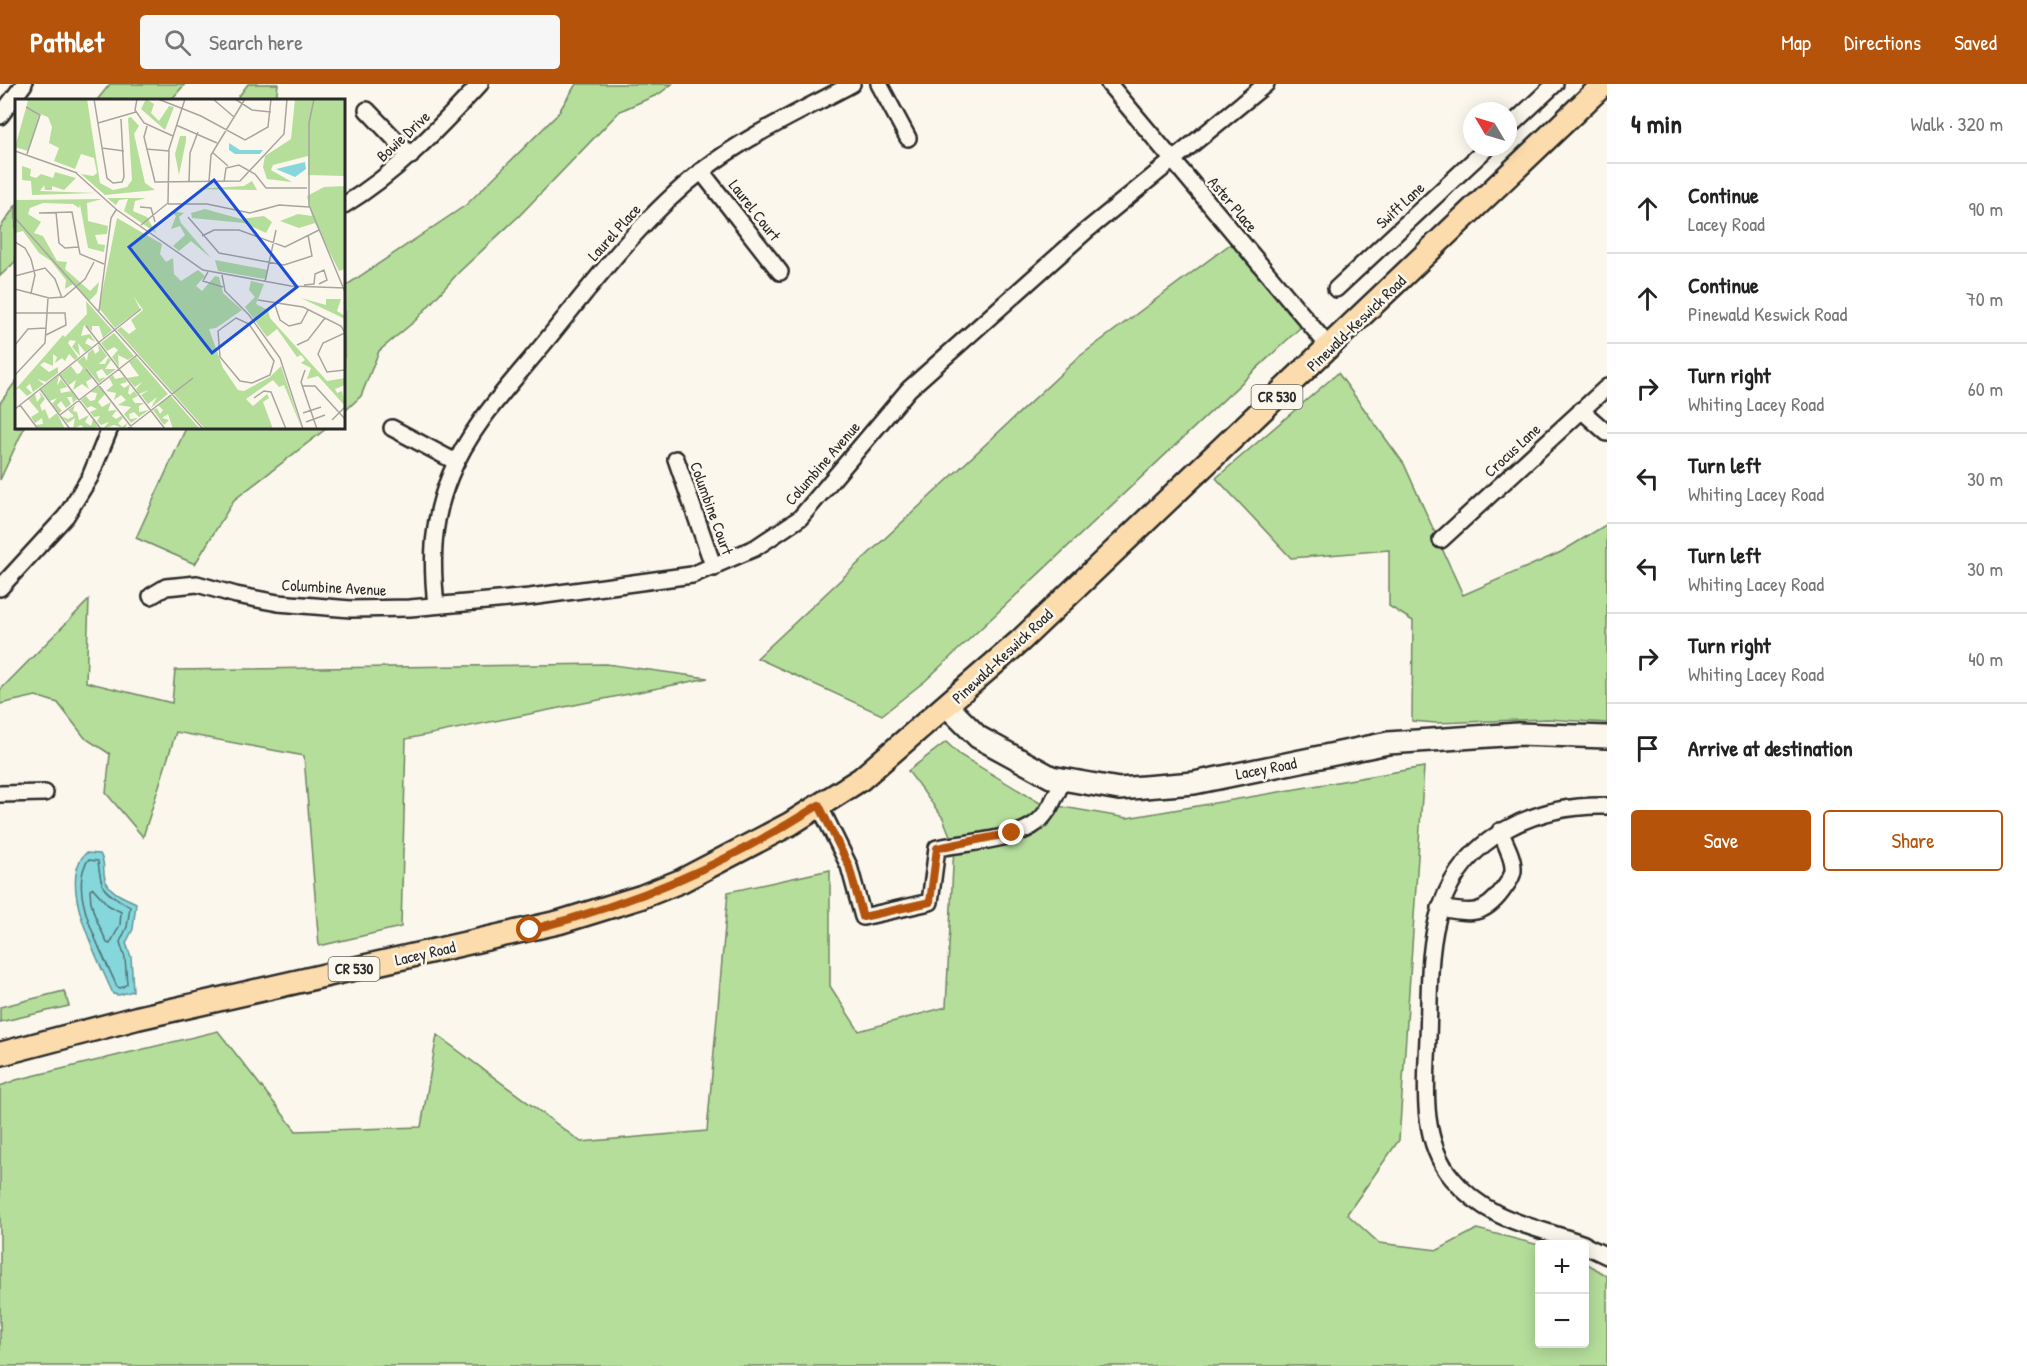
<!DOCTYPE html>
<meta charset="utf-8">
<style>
:root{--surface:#fff;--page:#f6f6f6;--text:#222;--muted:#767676;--line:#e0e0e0;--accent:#b45309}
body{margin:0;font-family:"Patrick Hand",sans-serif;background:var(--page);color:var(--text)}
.controls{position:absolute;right:18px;bottom:18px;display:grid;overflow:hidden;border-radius:6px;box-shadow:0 3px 15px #0003}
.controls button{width:54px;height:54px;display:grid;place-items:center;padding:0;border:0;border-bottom:2px solid var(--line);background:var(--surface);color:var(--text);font:30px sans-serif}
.compass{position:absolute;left:1463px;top:18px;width:54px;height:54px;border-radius:50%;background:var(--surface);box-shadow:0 3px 15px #0003;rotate:308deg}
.stop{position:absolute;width:18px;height:18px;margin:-14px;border:4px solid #b45309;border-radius:50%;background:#fff}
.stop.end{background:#b45309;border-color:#fff;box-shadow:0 2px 6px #0008}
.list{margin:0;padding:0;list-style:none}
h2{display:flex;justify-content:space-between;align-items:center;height:78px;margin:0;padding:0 24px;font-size:26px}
h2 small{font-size:20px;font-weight:400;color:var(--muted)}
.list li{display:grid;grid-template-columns:39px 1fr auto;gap:18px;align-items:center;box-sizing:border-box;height:90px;padding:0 24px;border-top:2px solid var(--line)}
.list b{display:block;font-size:22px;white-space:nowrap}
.list p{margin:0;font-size:20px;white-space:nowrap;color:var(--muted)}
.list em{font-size:20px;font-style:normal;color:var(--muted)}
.actions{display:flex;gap:12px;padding:18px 24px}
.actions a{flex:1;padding:14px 0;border:2px solid var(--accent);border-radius:6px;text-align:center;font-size:21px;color:var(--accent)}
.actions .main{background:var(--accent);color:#fff}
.icon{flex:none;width:33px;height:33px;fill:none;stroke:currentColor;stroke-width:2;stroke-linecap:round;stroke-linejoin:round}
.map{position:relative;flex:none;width:1607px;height:1282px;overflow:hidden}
header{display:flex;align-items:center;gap:36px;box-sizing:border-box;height:84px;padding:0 30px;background:var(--accent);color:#fff}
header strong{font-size:28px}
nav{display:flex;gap:33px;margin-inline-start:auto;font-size:21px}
.search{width:420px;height:54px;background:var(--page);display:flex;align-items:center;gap:15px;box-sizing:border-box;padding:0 21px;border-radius:6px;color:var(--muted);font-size:22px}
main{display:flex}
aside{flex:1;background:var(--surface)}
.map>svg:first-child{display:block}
</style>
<header>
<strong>Pathlet</strong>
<div class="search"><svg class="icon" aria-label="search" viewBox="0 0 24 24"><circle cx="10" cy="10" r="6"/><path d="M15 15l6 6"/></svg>Search here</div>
<nav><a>Map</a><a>Directions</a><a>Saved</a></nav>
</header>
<main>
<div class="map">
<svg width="1607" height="1282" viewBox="0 0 1607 1282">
<rect width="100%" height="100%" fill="#fbf7ec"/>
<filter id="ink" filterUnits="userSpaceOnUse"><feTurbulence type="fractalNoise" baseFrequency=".0167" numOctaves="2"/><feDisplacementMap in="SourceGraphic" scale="12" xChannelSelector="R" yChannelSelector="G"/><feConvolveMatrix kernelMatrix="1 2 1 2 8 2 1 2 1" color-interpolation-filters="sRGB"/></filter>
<g filter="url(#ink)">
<!-- green -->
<g fill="#b5de9b" stroke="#708463" stroke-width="1.5">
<path d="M110,0H185L171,16H97Z"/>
<path d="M248,0H278L276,16H236Z"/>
<path d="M576,0H672L659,10L620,27L519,132L459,188L416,236L379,267L361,312L344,328V203L466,121L557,31Z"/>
<path d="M16,121V177L0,192V144Z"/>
<path d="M1237,155L1303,241L925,597L882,631L757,574L1080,272Z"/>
<path d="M1338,289L1404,380L1463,511L1561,468L1607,440V639L1548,635L1436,639L1412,637L1413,537L1389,522V466L1291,474L1216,394Z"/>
<path d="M16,297V344H24L0,396V319Z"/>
<path d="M186,344H327L234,416L195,480L136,454Z"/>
<path d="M89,516L86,598L172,619L175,586L606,580L708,594L406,655L401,843L319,862L304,672L176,648L143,753L106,709L110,670L85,654L58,619L36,612L0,620V606Z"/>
<path d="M946,658L960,671L1040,719L1127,734L1424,683L1399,1056L1347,1130L1379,1159L1438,1166L1477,1145L1539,1161L1540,1260H1584L1585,1178L1607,1192V1282H0V1002L16,996L218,947L296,1047L421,1043L437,951L581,1058L707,1047L728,808L830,786V902L859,947L946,923L954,762L943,734L908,687Z"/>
<path d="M64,907L69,922L0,938V923Z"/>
</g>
<!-- water -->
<path fill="#85d7dc" stroke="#619295" stroke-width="1.5" d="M86,769L100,770C106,779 102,785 105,795C110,809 124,813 136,819L133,845L126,859L131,873L133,907L119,911L113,910C100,878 55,798 86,769Z"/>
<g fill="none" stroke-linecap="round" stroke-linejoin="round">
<!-- shore -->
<g stroke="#4f7072" stroke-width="1.5">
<path d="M88,776L98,777C102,812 104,805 130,823L127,843L120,858L125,874L127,900L121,904L117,903C104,871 66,808 88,776Z"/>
<path d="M93,804L108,821L121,828L120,841L110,860L107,859C99,840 90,827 90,806Z"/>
</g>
<defs>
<g id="street">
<path d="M879,0L908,54"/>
<path d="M1109,0L1330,264"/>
<path d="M367,26L411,72"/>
<path d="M0,32L24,0"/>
<path d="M1508,44L1555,0"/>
<path d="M701,87L780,188"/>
<path d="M344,121C397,89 438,45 480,0"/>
<path d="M1336,205L1488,63"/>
<path d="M1581,326L1607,349"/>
<path d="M392,344L456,378"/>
<path d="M676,375L714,484"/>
<path d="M1441,456L1607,303"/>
<path d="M0,504L66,432L90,393L110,344"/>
<path d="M151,512L166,503L197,500L236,511L278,519L351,525L410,524L530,513L692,491L755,464L800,434L909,305L1086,147L1266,0"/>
<path d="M436,521C431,475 432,436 450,392C469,344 508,303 541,263C591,202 640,135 703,86C748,51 802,27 852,0"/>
<path d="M0,710L45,709"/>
<path d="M819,721L849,782L863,833L930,818L937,764C964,759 1010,756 1032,742C1048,733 1055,712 1063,696"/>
<path d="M1440,824C1469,829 1483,833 1502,807C1506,801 1512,795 1513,787C1514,774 1505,759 1500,747"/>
<path d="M1584,1160C1535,1142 1488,1138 1452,1094C1420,1056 1426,1000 1428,954C1430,911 1427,864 1441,823C1464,752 1537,720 1607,722"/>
<path d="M1584,1161L1607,1172"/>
</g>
<path id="secondary" d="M947,622L978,653L1051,693L1119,705L1194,699L1388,659L1518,650L1607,653"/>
<path id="primary" d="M0,970L137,934L560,838L641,813L681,797L790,740L861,695L1020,557L1604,0"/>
</defs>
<!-- street casing -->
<use href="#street" stroke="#2b2b2b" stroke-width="20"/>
<!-- secondary casing -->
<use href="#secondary" stroke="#2b2b2b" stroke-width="26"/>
<!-- primary casing -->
<use href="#primary" stroke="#2b2b2b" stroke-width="27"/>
<!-- street -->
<use href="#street" stroke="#fbf7ec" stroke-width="15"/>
<!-- secondary -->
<use href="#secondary" stroke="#fbf7ec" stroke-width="21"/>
<!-- primary -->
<use href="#primary" stroke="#fcdcac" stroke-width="22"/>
</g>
</g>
<g fill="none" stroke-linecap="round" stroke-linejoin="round" filter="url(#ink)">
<!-- route -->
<path stroke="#b45309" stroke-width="8" d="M530,846C636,819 726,780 819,721L849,782L863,833L930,818L937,764L1012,749"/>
</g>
<g text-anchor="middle" stroke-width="5" stroke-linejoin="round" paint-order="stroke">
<!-- shield labels -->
<g fill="#fbf7ec" stroke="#696865" stroke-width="1.5">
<rect x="1251.5" y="301" width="51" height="24" rx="4.5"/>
<rect x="328.5" y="873" width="51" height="24" rx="4.5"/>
</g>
<g font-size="15" font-weight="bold" fill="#2b2b2b">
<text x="1277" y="318">CR 530</text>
<text x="354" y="890">CR 530</text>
</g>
<!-- street labels -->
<g font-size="16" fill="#2b2b2b" stroke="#fbf7ec">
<text transform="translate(403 52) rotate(-43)" y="6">Bowie Drive</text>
<text transform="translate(1233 120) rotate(50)" y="6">Aster Place</text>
<text transform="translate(1400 121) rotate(-43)" y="6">Swift Lane</text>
<text transform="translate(755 126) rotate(52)" y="6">Laurel Court</text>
<text transform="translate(614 148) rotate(-48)" y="6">Laurel Place</text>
<text transform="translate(1356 239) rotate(-44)" y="6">Pinewald-Keswick Road</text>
<text transform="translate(1512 366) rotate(-43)" y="6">Crocus Lane</text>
<text transform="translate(822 379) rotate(-49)" y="6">Columbine Avenue</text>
<text transform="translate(712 424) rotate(70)" y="6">Columbine Court</text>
<text transform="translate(334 503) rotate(3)" y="6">Columbine Avenue</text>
<text transform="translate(1002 572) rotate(-43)" y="6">Pinewald-Keswick Road</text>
<text transform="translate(1266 684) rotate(-11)" y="6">Lacey Road</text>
<text transform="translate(425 869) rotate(-13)" y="6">Lacey Road</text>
</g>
</g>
<!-- overview -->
<g transform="translate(15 15)">
<rect width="330" height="330" fill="#fbf7ec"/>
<path d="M8,0H72L85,84L98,91L112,88L117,81L113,19L116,18L124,27L119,35L130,84L140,91L90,96L66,75L78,77L82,74L79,59L66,55L60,70L39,62L44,49L34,44L37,28L33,18L25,15L13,52L0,48L13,2ZM131,0L139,5L136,14L144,22L154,7L159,8L150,31L126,10ZM280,0H330V170L324,172L300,124L284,129L265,122L283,115L297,117L292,97L309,88L330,87V77L293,76V57L258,66L256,71L277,83L252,80L248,68L250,57L276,40ZM165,37H171V42L164,76L160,55ZM7,67L16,70L15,77L21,79L26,75L38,79L40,73L61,79L49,91L37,87V91H30L29,86L25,92L81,94L17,96L16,82L7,81ZM237,82L242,91L289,92L181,90L229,87ZM92,99H131L120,102L118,112L132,118L141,134L109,112L113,100L104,101L101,106ZM87,100L72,104L73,122L93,127L92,135L80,136L83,145L90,146L89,153L73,149L65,106L64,109L58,105L28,104L15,109L13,115L26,123L19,134L28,137L42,162L52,163L50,170L75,192L84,183L82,194L74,202L58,185L50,190L51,181L36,162L24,154L8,132L0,134V101ZM190,110L226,120L249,117L257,123L251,134L229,124L177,119L176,114ZM156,112L169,114L164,118L166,124L196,159L176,142L164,152L158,147L170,136L165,127L156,130L161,117ZM102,119L147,145L145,155L151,163L158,159L159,175L166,182L183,171L190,177L181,187L187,192L200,177L204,178L208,194L227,211L201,229L194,230L208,269L223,291L229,292L255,278L266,267L287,330L269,286L264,288L258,281L231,300L238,307L252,295L254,299L248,303L258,330H190L102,231L106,228L114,235L121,230L116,221L128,211L119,198L125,210L100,229L84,209ZM200,161L253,171L250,180L203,172ZM236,182L249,185L241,205L253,211L255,219L312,282L330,279V286L320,290L322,294L327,292L330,307L303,277L292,280L296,269L286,264L290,261L286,256L282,258L262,230L252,238L230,208L240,198L234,191ZM286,199L311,206V200H326L322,212L330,217V220ZM71,202L97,231L88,239L84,227H77V232L69,226L66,237L75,235L80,243L73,239L70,244L77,248L70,253L63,244L65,257L57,248L61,242L55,241L53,244L63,258L60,261L54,255L50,262L47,259L40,264L42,258L38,255V267L29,263L25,266L34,273L43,268V274L31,283L22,280L29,285L18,293L13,279L15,285L11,288L17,294L12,297L4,289L0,291L48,236L50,238L72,215ZM99,234L119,257L113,261L103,256L104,268L97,258L103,251L99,248L92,252L86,244ZM83,245L92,257L84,265H90L93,259L96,261L90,270H101L92,277L87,270L81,273L84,280L91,278L84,284L71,268L77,279L71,283L74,290L67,285L58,291L61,281L54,286L45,275L56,267L62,275L65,274L68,269L62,262L69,257L72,262L73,254L78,250L80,255L84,252ZM121,258L153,295L136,309L142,298L133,305L126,296L134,291L124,295L121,290L127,283L120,288L112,279L124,277L114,263ZM44,276L42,287L46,280L52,288L45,290L46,294L56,292L62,300L58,304L57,298H52L56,305L51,309L46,302L42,306L47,312L44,314L37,305L42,299L35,302L26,290ZM98,276L100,280L109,278L112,283L105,285L109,289L115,285L113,294L115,296L119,292L123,297L117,300L120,304H129L124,307V313L134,311L124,318L119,313L114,315L115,320L123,319L116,324L109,315L116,308L103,306L111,301L106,296L99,301L101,294L91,292L98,286L94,279ZM84,287L90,295L83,303L87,308L96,303L93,312L102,311L97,317L101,320L106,317L108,319L103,324L107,328L112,324L110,330L99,326L88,330L94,323L86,326L82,322L85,317L79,318L75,313L82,310L76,307L72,309L66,301L71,297L75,302L80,301L82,294L75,293ZM24,292L30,300L25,306L27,312L30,310L34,320L42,314L50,330H24L21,326L28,325L27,319L20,324L16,318L24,313L13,300L20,295L22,303L26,298ZM155,296L185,330H158L153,315L147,319L154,321L149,326L138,311L142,309L145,315L148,311L143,306ZM60,306L58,312L62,313L64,321L74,316L70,323L76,327L78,320L83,328L70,330L66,326L58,330L60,319L53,324L46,317L53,320L59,317L53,311Z" fill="#b5de9b"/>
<path d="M214,44L225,51H248L245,55H220L214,51ZM290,63L291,70L280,78L261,70Z" fill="#85d7dc"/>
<path fill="none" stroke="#a8a59f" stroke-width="1.5" d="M79,0L92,79L98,84L107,83L109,78L106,20M122,0L120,11L129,24L158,37M143,0L186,17L230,41L253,28L256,0M198,0L219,18M220,0L237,11L256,13M299,0L294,24V106L330,193M11,8L25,16L12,55M83,24L121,13M161,26L202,44M132,27L129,38L140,83L225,82L269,35L272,0M87,49L109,52M131,50L154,52M0,52L62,74M197,53L213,67M60,73L102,111L188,171L276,187L330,189M194,82L196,56L230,0M174,83L175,54L183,33M209,83L211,69L224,66L240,75L251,89H292M153,105H192L235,114L264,106L294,108M125,108L136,109L140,123M41,113L44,144L50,149L63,148M24,114L57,113L65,155L89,165M173,118L204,154L269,166L297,157L293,136M0,119L188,330M126,126L153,104L154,50L170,0M187,137L199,131H224L270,148L304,131M0,143L10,149L16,160L20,176L16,194M193,173L188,182L208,188M207,176L210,192L234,216L265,259L288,330M0,177L30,169L40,180L47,199M250,183L261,131M289,186L299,185L300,175L309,171L312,181L304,185M0,190L34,199L49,198L70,180L79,163M243,201L288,208L326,227L330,234L308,244L303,255L312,273L330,271M259,203L265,221L274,227L286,224L293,211M84,212L96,119L101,111M0,214H50L51,226L31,236M221,219L234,225L259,262L255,276L237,284L225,282L205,258L203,232ZM71,227L150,330M0,246L13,230L31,229M282,246L293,241L310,219M71,270L118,330M290,271L286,283L302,330M44,275L86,330M0,276L30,244L33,199M287,287H300L330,320M25,290L55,330M239,299L249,292L256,293L271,330M5,306L23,330M0,310L126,210M288,314L306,308M45,316L122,256M317,321L330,308M291,323L310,316M112,330L178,279"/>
<path fill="#1d4ed8" fill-opacity="0.15" stroke="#1d4ed8" stroke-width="3" d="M199,81L282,188L197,254L114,148Z"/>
<rect width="330" height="330" fill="none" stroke="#2b2b2b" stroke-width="3"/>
</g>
</svg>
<div class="controls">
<button>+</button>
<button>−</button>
</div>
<svg class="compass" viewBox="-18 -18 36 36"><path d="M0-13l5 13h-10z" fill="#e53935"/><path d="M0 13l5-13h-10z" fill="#767676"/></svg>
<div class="stop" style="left:530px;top:846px"></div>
<div class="stop end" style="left:1012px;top:749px"></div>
</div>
<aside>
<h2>4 min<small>Walk · 320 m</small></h2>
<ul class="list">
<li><svg class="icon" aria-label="ahead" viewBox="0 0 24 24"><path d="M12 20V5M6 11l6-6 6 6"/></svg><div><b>Continue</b><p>Lacey Road</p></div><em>90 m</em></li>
<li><svg class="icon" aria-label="ahead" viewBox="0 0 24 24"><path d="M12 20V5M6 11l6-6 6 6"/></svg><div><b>Continue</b><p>Pinewald Keswick Road</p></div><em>70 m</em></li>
<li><svg class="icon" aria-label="right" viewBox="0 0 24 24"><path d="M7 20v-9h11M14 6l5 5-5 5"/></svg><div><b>Turn right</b><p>Whiting Lacey Road</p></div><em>60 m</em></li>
<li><svg class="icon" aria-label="left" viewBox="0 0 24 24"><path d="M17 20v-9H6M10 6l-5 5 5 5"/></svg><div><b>Turn left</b><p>Whiting Lacey Road</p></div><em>30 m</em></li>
<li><svg class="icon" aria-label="left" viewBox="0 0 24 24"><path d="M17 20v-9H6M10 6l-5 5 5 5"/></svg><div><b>Turn left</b><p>Whiting Lacey Road</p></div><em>30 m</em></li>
<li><svg class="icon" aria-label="right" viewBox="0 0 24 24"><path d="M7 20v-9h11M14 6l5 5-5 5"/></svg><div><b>Turn right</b><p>Whiting Lacey Road</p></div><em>40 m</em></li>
<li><svg class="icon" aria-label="arrive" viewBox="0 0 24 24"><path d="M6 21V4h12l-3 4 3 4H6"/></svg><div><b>Arrive at destination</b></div></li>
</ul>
<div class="actions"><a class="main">Save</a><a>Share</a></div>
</aside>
</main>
